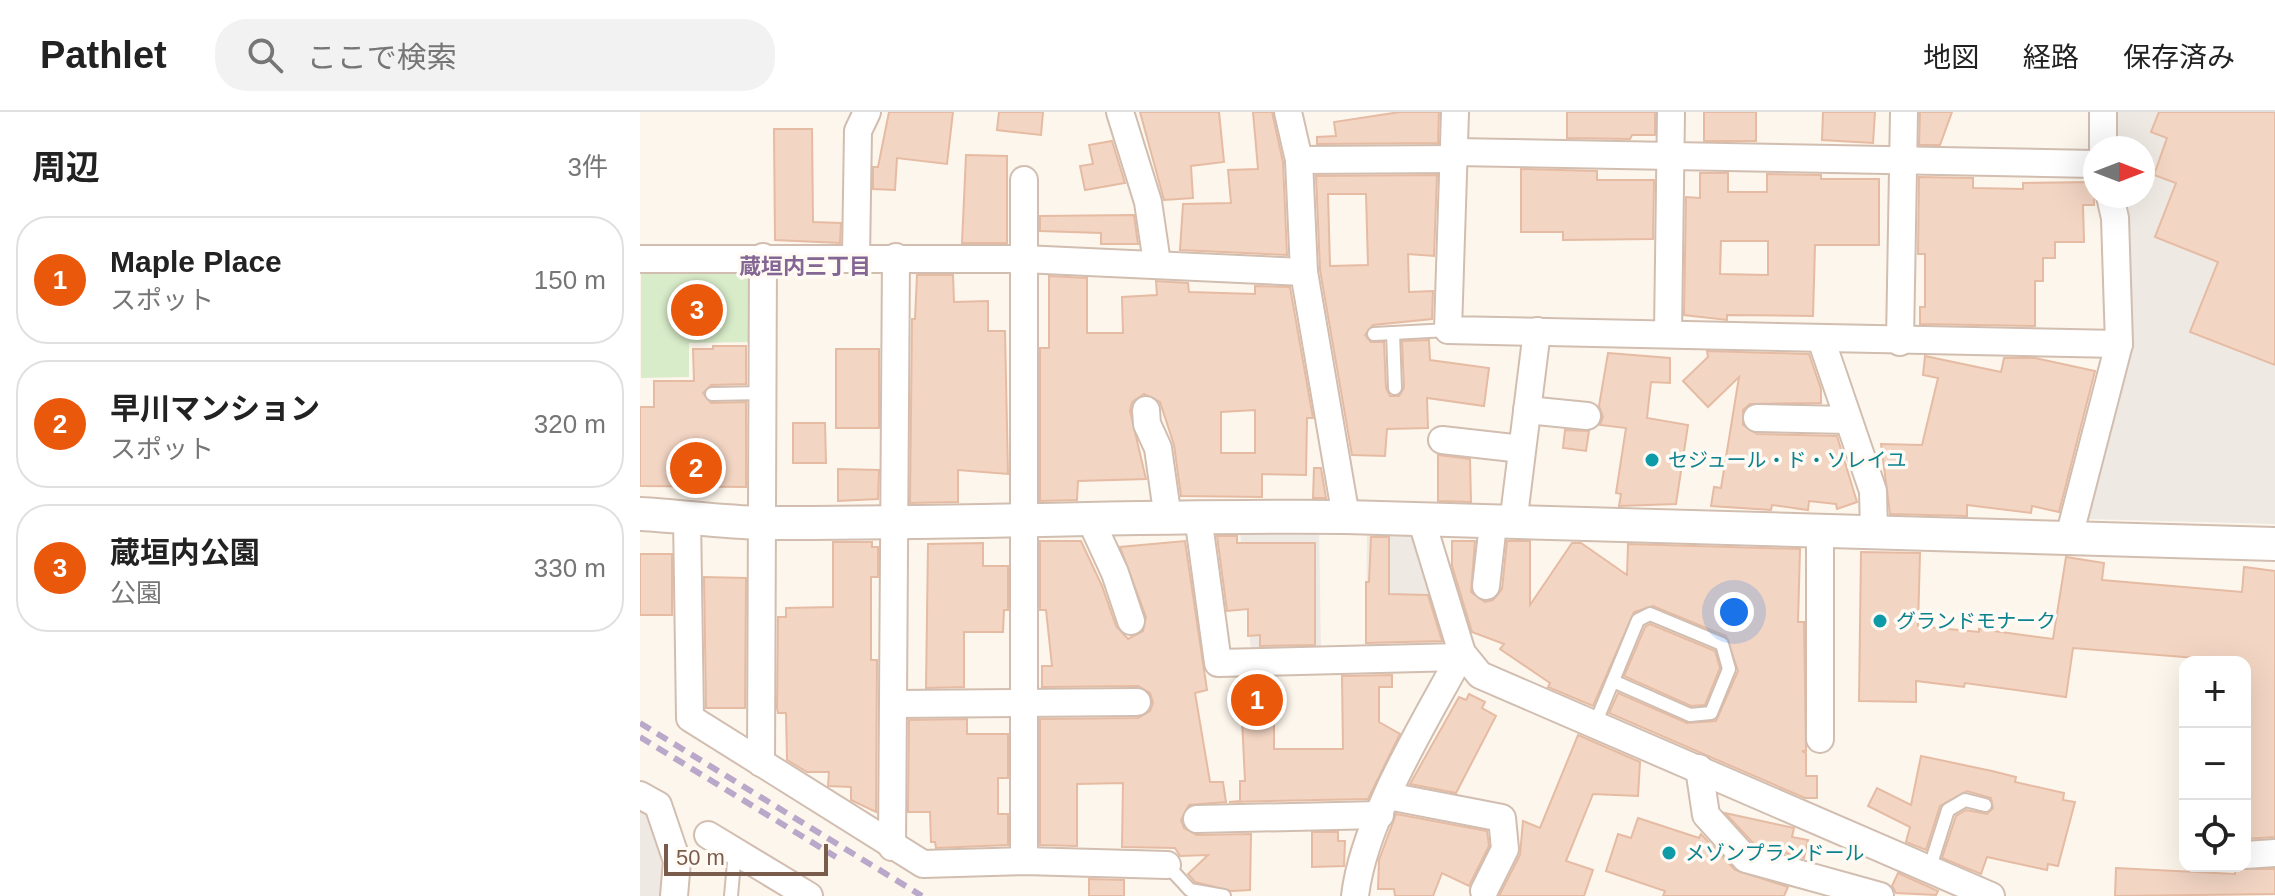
<!DOCTYPE html>
<html lang="ja">
<meta charset="utf-8">
<style>
:root{--surface:#fff;--page:#f2f2f2;--text:#222;--muted:#767676;--line:#e0e0e0;--accent:#ea580c}
body{margin:0;font-family:Arial,"Noto Sans JP",sans-serif;background:var(--page);color:var(--text)}
.controls{position:absolute;right:24px;bottom:24px;display:grid;overflow:hidden;border-radius:16px;box-shadow:0 8px 32px #0002}
.controls button{width:72px;height:72px;display:grid;place-items:center;padding:0;border:0;border-bottom:2px solid var(--line);background:var(--surface);color:var(--text);font:40px sans-serif}
.compass{position:absolute;left:1443px;top:24px;width:72px;height:72px;border-radius:50%;background:var(--surface);box-shadow:0 8px 32px #0002;rotate:90deg}
.scale{position:absolute;left:24px;bottom:20px;width:164px;box-sizing:border-box;padding-left:8px;border:4px solid #7a5c4d;border-top:0;font-size:22px;line-height:28px;white-space:nowrap;color:#7a5c4d;-webkit-text-stroke:6px #fffaf3;paint-order:stroke}
.you{position:absolute;left:1094px;top:500px;width:28px;height:28px;margin:-20px;border:6px solid #fff;border-radius:50%;background:#1a73e8;box-shadow:0 0 0 12px #1a73e833}
.badge{display:grid;place-items:center;width:52px;height:52px;border-radius:50%;background:var(--accent);color:#fff;font-size:26px;font-weight:700}
.pin{position:absolute;translate:-50% -50%;border:4px solid #fff;box-shadow:0 2px 8px #0006}
.list{margin:0;padding:0;list-style:none}
h2{display:flex;justify-content:space-between;align-items:center;height:104px;margin:0;padding:0 32px;font-size:34px}
h2 small{font-size:26px;font-weight:400;color:var(--muted)}
.list li{display:grid;grid-template-columns:52px 1fr auto;gap:24px;align-items:center;box-sizing:border-box;height:128px;margin:0 16px 16px;padding:0 16px;border:2px solid var(--line);border-radius:32px}
.list b{display:block;font-size:30px;white-space:nowrap}
.list p{margin:0;font-size:26px;white-space:nowrap;color:var(--muted)}
.list em{font-size:26px;font-style:normal;color:var(--muted)}
.icon{flex:none;width:44px;height:44px;fill:none;stroke:currentColor;stroke-width:2;stroke-linecap:round;stroke-linejoin:round}
.map{position:relative;flex:none;width:1635px;height:784px;overflow:hidden}
header{display:flex;align-items:center;gap:48px;box-sizing:border-box;height:112px;padding:0 40px;background:var(--surface);border-bottom:2px solid var(--line)}
header strong{font-size:38px}
nav{display:flex;gap:44px;margin-inline-start:auto;font-size:28px}
.search{width:560px;height:72px;background:var(--page);display:flex;align-items:center;gap:20px;box-sizing:border-box;padding:0 28px;border-radius:32px;color:var(--muted);font-size:30px}
main{display:flex}
aside{flex:1;background:var(--surface)}
.map>svg:first-child{display:block}
</style>
<header>
<strong>Pathlet</strong>
<div class="search"><svg class="icon" aria-label="search" viewBox="0 0 24 24"><circle cx="10" cy="10" r="6"/><path d="M15 15l6 6"/></svg>ここで検索</div>
<nav><a>地図</a><a>経路</a><a>保存済み</a></nav>
</header>
<main>
<aside>
<h2>周辺<small>3件</small></h2>
<ul class="list">
<li><span class="badge">1</span><div><b>Maple Place</b><p>スポット</p></div><em>150 m</em></li>
<li><span class="badge">2</span><div><b>早川マンション</b><p>スポット</p></div><em>320 m</em></li>
<li><span class="badge">3</span><div><b>蔵垣内公園</b><p>公園</p></div><em>330 m</em></li>
</ul>
</aside>
<div class="map">
<svg width="1635" height="784" viewBox="0 0 1635 784">
<rect width="100%" height="100%" fill="#fdf6ec"/>
<!-- industrial -->
<g fill="#efe9e4">
<path d="M1472,0H1635V412L1446,407L1490,225L1479,84H1503V36H1472Z"/>
<path d="M679,417L681,537L611,539L600,419Z"/>
<path d="M727,420L770,421L807,528V537L726,538Z"/>
<path d="M0,695L6,698L24,753L23,784H0Z"/>
</g>
<!-- green -->
<path fill="#d8ecc9" d="M1,155H104L113,165V230L49,231V265L1,266Z"/>
<!-- building -->
<g fill="#f3d5c3" stroke="#e6bba3" stroke-width="2" fill-rule="evenodd">
<path d="M249,0H313L307,52L257,46L255,78L233,77V55H238Z"/>
<path d="M359,0H403L401,23L357,18Z"/>
<path d="M500,0H579L584,50L551,54L553,86L524,88Z"/>
<path d="M613,0H632L643,50L647,143L540,138L543,92L591,91L588,58L618,57Z"/>
<path d="M760,0H799L798,31L677,32V25L696,24L694,10Z"/>
<path d="M927,0H1015V23H992L990,27L927,26Z"/>
<rect x="1064" y="0" width="52" height="29"/>
<path d="M1183,0H1235L1233,31L1182,28Z"/>
<path d="M1280,0H1312L1300,33H1279Z"/>
<path d="M1519,0H1635V253L1550,220L1578,150L1515,125L1536,71L1514,63L1527,26L1511,20Z"/>
<path d="M134,17H172L173,110L201,111L200,131L135,128Z"/>
<path d="M472,29L485,71L445,78L440,54L453,52L449,33Z"/>
<path d="M326,43L367,44V131H322Z"/>
<path d="M881,57L957,59V68H1014L1013,127L923,128V120H881Z"/>
<path d="M1060,61H1088V80H1127V62L1181,63V67H1239V133H1175L1173,204L1087,203V208L1044,203L1046,85L1060,86ZM1081,129H1128V163L1080,162Z"/>
<path d="M797,63L794,144L768,142L769,180L793,179L792,207L733,213L725,223L731,230H744L746,276L750,284H759L764,276L762,229L789,228L790,248L849,256L844,294L787,286L788,316L747,317L745,344L712,343L680,158L676,64ZM688,82H726L728,153L690,154Z"/>
<path d="M1279,65L1333,66V76L1383,77V71L1455,70L1454,93H1443L1444,130H1415V146H1403V169H1395V214L1280,212V195H1285V142H1278Z"/>
<path d="M494,103L498,132H461V121L400,119V104Z"/>
<path d="M277,163H313L314,190L348,189V219H365L368,362L318,358V390L270,391L272,207H275Z"/>
<path d="M409,164L447,166V221H483L482,185L517,183L516,169L548,171L549,180L615,182V174L650,175L673,306H667L666,363L622,362V385L541,384L534,333L520,290L504,282L492,290L490,299L506,367L438,369L437,388L400,389V236H409ZM615,298V341H581V300Z"/>
<path d="M73,234H106V272L71,273L63,281L71,291L106,290V375L0,374V295H14V269H54L53,237H73Z"/>
<rect x="196" y="237" width="43" height="79"/>
<path d="M1067,239L1169,242L1181,277V291L1110,292L1103,298V313L1117,322L1197,324L1217,390L1197,397L1196,392L1169,389L1168,398L1132,393L1131,398L1071,394L1074,375L1081,376L1099,265L1068,295L1043,269L1068,245Z"/>
<path d="M968,241L1030,246V271L1011,270L1007,306L1048,313L1036,392L979,394L981,382L976,381L986,316L960,313L963,305L959,294Z"/>
<path d="M1285,244L1361,260L1364,246H1395L1455,259L1419,400L1392,394L1391,401L1327,393V404L1250,402L1241,332L1282,333L1298,266L1283,263Z"/>
<path d="M153,311H185L186,351H153Z"/>
<path d="M925,318L949,319L946,339L923,336Z"/>
<path d="M798,343L830,347L831,390L798,389Z"/>
<path d="M674,356H681L686,386H673Z"/>
<path d="M198,357L239,358L238,387L198,389Z"/>
<path d="M577,424H597V431H675V533L620,534V523L608,524V497L587,499Z"/>
<path d="M731,425H749V482L788,483L802,529L726,531V470H729Z"/>
<path d="M400,429H441L462,474L476,514L488,527L503,519L506,505L480,435L545,429L567,578L555,581L570,670H583L586,690L549,693L541,708L544,716L557,723L611,722L610,778L591,779L555,770L548,762L568,743L540,744L535,736L482,735L483,671L437,672V734L400,733V607L498,606L510,599L513,591L510,581L498,574L402,575V554H412L406,498H400Z"/>
<path d="M812,429H835L831,480L845,490L853,488L862,477L867,429H890V493L932,431H941L987,463L988,432L1160,437L1158,510H1164L1166,639H1162L1166,641V664H1177V686H1165L969,601L978,581L1047,611L1076,609L1098,559L1086,524L1013,494L994,500L953,594L908,575L910,571L860,537L864,532L832,520L812,454Z"/>
<path d="M193,430H232V435H238V465H231V548H237L236,700L211,688V675L188,674L189,660H167L147,648L146,601H138L137,596L138,505H146V496L193,495Z"/>
<path d="M343,431V454H368V498H364L363,520H324V575L286,576L288,432Z"/>
<path d="M1221,440L1280,441L1278,514L1339,520V517L1413,527L1426,445L1464,451L1462,468L1602,480L1604,455L1635,459V725L1605,727V550L1433,536L1426,585L1325,571L1324,575L1276,569V590L1219,589Z"/>
<rect x="0" y="442" width="32" height="61"/>
<path d="M64,465L106,466L105,596H66Z"/>
<path d="M1010,512L1075,539L1080,556L1065,593L1051,594L984,564L1005,515Z"/>
<path d="M752,563V575H739V610L760,622L728,687L589,690L600,689V669H605L600,566H634V637H703L702,564Z"/>
<path d="M829,582L845,590L842,596L856,604L816,681L770,672L819,585L826,588Z"/>
<path d="M327,607V622H368V666H358V702H368V733L296,736L295,730H291L290,700H268L269,608Z"/>
<path d="M938,623L1000,650L998,684L953,682L926,749L953,758L944,784H859L880,743L883,709L900,716Z"/>
<path d="M1281,644L1352,659L1376,665L1375,670L1424,681L1423,688L1435,690L1418,754L1408,752L1407,758L1347,745L1341,762L1302,746L1316,704L1326,698L1347,702L1353,696L1351,686L1327,679L1300,694L1286,738L1266,730L1270,715L1228,694L1237,676L1271,693Z"/>
<path d="M1085,701L1154,716L1152,725L1168,728L1164,746L1115,733Z"/>
<path d="M756,702L847,719L849,734L829,774L802,761L793,784H755L754,777H738L739,748Z"/>
<path d="M998,706L1059,726L1061,722L1095,758L1148,775L1144,784H1023L1025,779L966,759L978,722L991,726Z"/>
<path d="M672,720H698V729H705L704,754L672,755Z"/>
<path d="M1476,756L1595,762V757H1635V782L1475,784Z"/>
<path d="M1258,761L1298,779L1296,783L1256,781L1252,774Z"/>
<path d="M449,767L484,768V784H449Z"/>
</g>
<g fill="none" stroke-linecap="round" stroke-linejoin="round">
<defs>
<g id="service">
<path d="M753,221L755,276"/>
<path d="M734,222L808,218"/>
<path d="M72,282L123,281"/>
<path d="M955,612L998,508L1010,502L1082,532L1089,557L1071,601L1050,603L973,569"/>
<path d="M527,753L550,778L584,784"/>
<path d="M1289,758L1308,698L1325,688L1345,693"/>
<path d="M91,784L95,739"/>
</g>
<g id="minor">
<path d="M480,0L508,90L517,151"/>
<path d="M648,0L659,48L664,160L706,405"/>
<path d="M815,0L808,218L1479,232"/>
<path d="M1463,36V0"/>
<path d="M815,40L1455,52"/>
<path d="M659,48L815,47"/>
<path d="M384,68V749"/>
<path d="M216,145L218,19L227,0"/>
<path d="M0,147H383L664,160"/>
<path d="M1028,221L1031,0"/>
<path d="M1181,227L1233,379L1234,420"/>
<path d="M1260,230L1264,0"/>
<path d="M506,298L507,312L518,336L528,407"/>
<path d="M887,298L947,304"/>
<path d="M1117,306L1208,308"/>
<path d="M802,328L882,337"/>
<path d="M47,404L50,606L283,752L384,749L527,753"/>
<path d="M558,404L578,551L820,545"/>
<path d="M451,409L475,461L491,509"/>
<path d="M782,410L822,541L840,563L1351,784"/>
<path d="M873,412L897,219"/>
<path d="M1180,419V627"/>
<path d="M1429,425L1479,232L1475,106L1470,84"/>
<path d="M846,474L853,412"/>
<path d="M254,592L497,590"/>
<path d="M121,651L123,145"/>
<path d="M1059,656L1066,703L1106,747L1240,784"/>
<path d="M0,683L18,693L37,749L34,784"/>
<path d="M748,684L862,706L865,737L844,779"/>
<path d="M557,707L740,703"/>
<path d="M68,723L169,784"/>
<path d="M252,735L256,145"/>
<path d="M1605,743L1635,741"/>
<path d="M715,784C724,707 785,610 822,541"/>
</g>
<path id="tertiary" d="M0,402C42,404 85,411 128,411C320,412 513,403 706,405L1635,432"/>
</defs>
<!-- service casing -->
<use href="#service" stroke="#d1beb0" stroke-width="16"/>
<!-- minor casing -->
<use href="#minor" stroke="#d1beb0" stroke-width="30"/>
<!-- tertiary casing -->
<use href="#tertiary" stroke="#d1beb0" stroke-width="36"/>
<!-- service -->
<use href="#service" stroke="#fff" stroke-width="12"/>
<!-- minor -->
<use href="#minor" stroke="#fff" stroke-width="26"/>
<!-- tertiary -->
<use href="#tertiary" stroke="#fff" stroke-width="32"/>
<!-- rail -->
<g stroke="#b9a8c9" stroke-width="6" stroke-dasharray="12 8" stroke-linecap="butt">
<path d="M0,611L282,784"/>
<path d="M0,625L196,745"/>
</g>
</g>
<!-- markers -->
<g fill="#0f9aa8" stroke="#fffaf3" stroke-width="3">
<circle cx="1012" cy="348" r="8"/>
<circle cx="1240" cy="509" r="8"/>
<circle cx="1029" cy="741" r="8"/>
</g>
<g text-anchor="middle" stroke-width="7" stroke-linejoin="round" paint-order="stroke">
<!-- culture labels -->
<g font-size="20" fill="#0d838f" stroke="#fffaf3" text-anchor="start">
<text x="1028" y="355">セジュール・ド・ソレイユ</text>
<text x="1256" y="516">グランドモナーク</text>
<text x="1045" y="748">メゾンプランドール</text>
</g>
<!-- neighbourhood labels -->
<g font-size="22" font-weight="bold" fill="#846695" stroke="#fffaf3">
<text x="165" y="162">蔵垣内三丁目</text>
</g>
</g>
</svg>
<div class="controls">
<button>+</button>
<button>−</button>
<button><svg class="icon" aria-label="locate" viewBox="0 0 24 24"><circle cx="12" cy="12" r="6"/><path d="M12 2v4M12 18v4M2 12h4M18 12h4"/></svg></button>
</div>
<svg class="compass" viewBox="-18 -18 36 36"><path d="M0-13l5 13h-10z" fill="#e53935"/><path d="M0 13l5-13h-10z" fill="#767676"/></svg>
<div class="scale">50 m</div>
<div class="you"></div>
<div class="pin badge" style="left:617px;top:588px">1</div>
<div class="pin badge" style="left:56px;top:356px">2</div>
<div class="pin badge" style="left:57px;top:198px">3</div>
</div>
</main>
